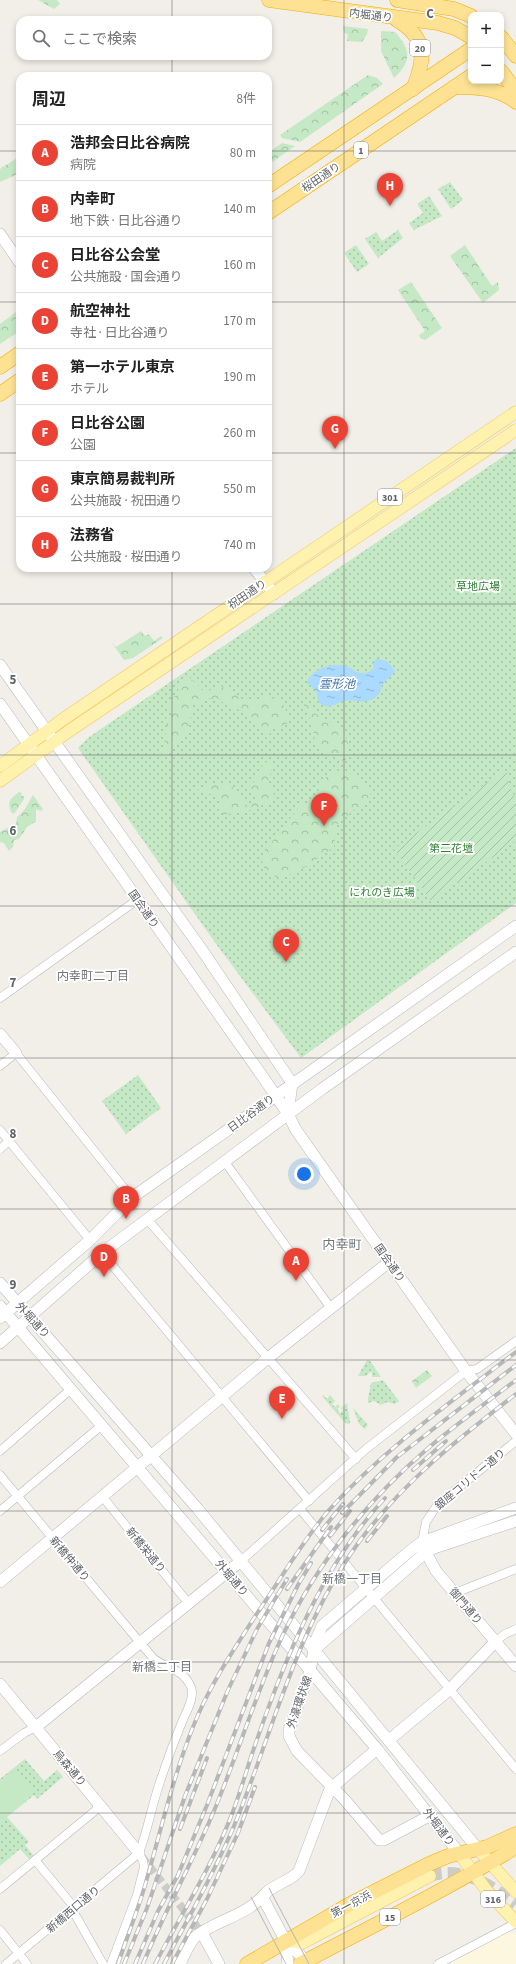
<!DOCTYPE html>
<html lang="ja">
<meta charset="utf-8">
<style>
:root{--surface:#fff;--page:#f2f2f2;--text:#222;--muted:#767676;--line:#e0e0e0;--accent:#ea4335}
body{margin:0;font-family:"Source Sans 3","Noto Sans JP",sans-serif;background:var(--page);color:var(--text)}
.controls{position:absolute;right:12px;top:12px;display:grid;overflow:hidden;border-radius:8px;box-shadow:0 2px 6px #0003}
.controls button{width:36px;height:36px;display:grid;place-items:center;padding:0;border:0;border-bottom:1px solid var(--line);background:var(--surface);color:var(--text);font:20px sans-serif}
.you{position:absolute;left:304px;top:1174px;width:14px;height:14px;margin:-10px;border:3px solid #fff;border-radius:50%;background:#1a73e8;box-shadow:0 0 0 6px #1a73e833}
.badge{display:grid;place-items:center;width:26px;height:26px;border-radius:50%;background:var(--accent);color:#fff;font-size:13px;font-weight:700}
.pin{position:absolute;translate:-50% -33px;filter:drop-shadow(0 1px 2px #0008)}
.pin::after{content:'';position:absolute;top:21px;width:14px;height:12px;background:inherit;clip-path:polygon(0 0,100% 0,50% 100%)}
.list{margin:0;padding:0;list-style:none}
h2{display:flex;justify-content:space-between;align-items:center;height:52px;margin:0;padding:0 16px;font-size:17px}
h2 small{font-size:13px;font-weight:400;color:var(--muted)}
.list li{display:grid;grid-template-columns:26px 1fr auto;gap:12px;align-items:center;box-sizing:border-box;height:56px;padding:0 16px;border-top:1px solid var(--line)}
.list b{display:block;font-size:15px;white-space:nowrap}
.list p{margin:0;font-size:13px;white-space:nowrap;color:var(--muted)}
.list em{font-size:13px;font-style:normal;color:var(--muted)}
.icon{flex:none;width:22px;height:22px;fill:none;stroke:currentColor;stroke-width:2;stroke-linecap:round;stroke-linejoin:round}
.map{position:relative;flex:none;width:516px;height:1964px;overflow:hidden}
.search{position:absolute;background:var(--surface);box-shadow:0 2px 6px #0003;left:16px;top:16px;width:256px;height:44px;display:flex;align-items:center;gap:10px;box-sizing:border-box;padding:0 14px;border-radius:12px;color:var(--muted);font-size:15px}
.panel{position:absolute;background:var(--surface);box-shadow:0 2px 6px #0003;left:16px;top:72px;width:256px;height:500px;border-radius:12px}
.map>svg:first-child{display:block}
</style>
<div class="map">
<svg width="516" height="1964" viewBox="0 0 516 1964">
<defs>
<pattern id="grass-dots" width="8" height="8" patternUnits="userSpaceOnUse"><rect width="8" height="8" fill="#c5e8c5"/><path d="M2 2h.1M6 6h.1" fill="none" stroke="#a3c0a4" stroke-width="1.8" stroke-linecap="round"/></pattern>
<pattern id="forest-crowns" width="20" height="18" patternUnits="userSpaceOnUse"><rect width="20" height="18" fill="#c5e8c5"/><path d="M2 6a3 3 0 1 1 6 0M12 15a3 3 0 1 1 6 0" fill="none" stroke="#a3c0a4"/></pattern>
<pattern id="garden-furrows" width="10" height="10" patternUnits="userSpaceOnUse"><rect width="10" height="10" fill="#c5e8c5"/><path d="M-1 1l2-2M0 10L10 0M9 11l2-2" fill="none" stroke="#a3c0a4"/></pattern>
<pattern id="water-ripples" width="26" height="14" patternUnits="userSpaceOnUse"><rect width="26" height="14" fill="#aadaff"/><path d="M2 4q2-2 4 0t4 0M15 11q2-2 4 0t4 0" fill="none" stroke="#8eb4d2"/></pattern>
</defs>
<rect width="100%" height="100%" fill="#f1efe8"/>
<!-- commercial -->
<path fill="#fef7e0" d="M508,1932L516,1933V1964H449Z"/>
<!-- grass -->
<g fill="url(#grass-dots)">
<path d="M450,182L463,200L451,209L438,189Z"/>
<path d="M429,196L442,216L414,230L409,223L423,213L417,204Z"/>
<path d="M398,230L403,238L378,258L365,239L376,232L382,241Z"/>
<path d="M356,245L369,264L357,272L344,253Z"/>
<path d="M516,448V903L301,1058L214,941L78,748L89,737Z"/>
<path d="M138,1075L161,1108L126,1134L102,1101Z"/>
<path d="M367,1360L370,1361L381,1377H372V1373L370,1372L366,1376H358Z"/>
<path d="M383,1380L399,1401L395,1404L387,1402L381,1405L374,1401L368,1403V1399L371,1383Z"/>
<path d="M323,1395L327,1399L330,1395L335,1401L332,1404L335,1407L338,1404L340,1407L337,1409L340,1413L343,1410L341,1408L347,1403L350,1422L349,1424L345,1423L322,1396Z"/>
<path d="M25,1759L44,1781L57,1770L63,1777L37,1799L34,1795L7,1817L29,1842L25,1845L34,1856L30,1860L20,1849L0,1866V1779Z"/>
</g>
<!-- forest -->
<g fill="url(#forest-crowns)">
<path d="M38,0H57L60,4L54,9Z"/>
<path d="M343,26L368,29L367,34L362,42L347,41L348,34L344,33Z"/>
<path d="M381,31L395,32C411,50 412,61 394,78L381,51Z"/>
<path d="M368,75L377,78L383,84L300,142L282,138L280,135Z"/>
<path d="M282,143L295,146L268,165V153Z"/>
<path d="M20,156V173L0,182V169Z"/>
<path d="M465,245L492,286L498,282L499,290L483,303L450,256Z"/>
<path d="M411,282L442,328L425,340L420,338L419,335L425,331L398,290Z"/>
<path d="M20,309V331L0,344V324Z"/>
<path d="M141,631L145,636L149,634L154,641L161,636L163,638L133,658L124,660L112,643L116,647Z"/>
<path d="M189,677L203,690L208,691L221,686L245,701H254L267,696L281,700L288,715V723L272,730L267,738C261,733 260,729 256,723C245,710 224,702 209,698L200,705L192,704L190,721L186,735C181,737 168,751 162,756L167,726L166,718L173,713L167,702L178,694L179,683L184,679Z"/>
<path d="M303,703H307L314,713L343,728L349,747L348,758L343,761L316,748L312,723Z"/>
<path d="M264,762L274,763L268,781L275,797C259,810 243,813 223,814C219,795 215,793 195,792C207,783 225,779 237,791C241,795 243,802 246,807L257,801L249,786L254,782Z"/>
<path d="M343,769L365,782L371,790L370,797L336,825L334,847L307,866L281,879L265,872L262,861L263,855L279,832L303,803H310C318,793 322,782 330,772Z"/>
<path d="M19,792L22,793L21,796H24V799L14,814L11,812C7,801 10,799 19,792Z"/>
<path d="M33,795L43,809L41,811L36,809V821L27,827L19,839L14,840L13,847L9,851L4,843L0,842V832L16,824L17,817C27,810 28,802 33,795Z"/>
<path d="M427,1370L432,1376L416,1388L412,1381Z"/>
</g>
<!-- garden -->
<g fill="url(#garden-furrows)">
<path d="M505,770L508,775L510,787L516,800V841L431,901L394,849Z"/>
<path d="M353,1408L368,1425L365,1429L359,1424Z"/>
</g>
<!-- pitch -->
<path fill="#c5e8c5" d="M16,1771L34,1792L0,1821V1784Z"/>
<!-- water -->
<path fill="url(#water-ripples)" d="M378,659L387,661L395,671C392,677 387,678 383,684C380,687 382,692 378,695C367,707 353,698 343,701C333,705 327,711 318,701L316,691L307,682C311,669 333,662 346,666C351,667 355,672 360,673C366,674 371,672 374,667L372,662Z"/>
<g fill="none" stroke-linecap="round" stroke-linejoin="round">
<!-- street-tunnel -->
<path stroke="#ccccc8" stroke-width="8" stroke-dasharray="8 4" stroke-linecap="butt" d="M142,1857L202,1933"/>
<!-- primary-tunnel -->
<path stroke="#ccccc8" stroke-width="12" stroke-dasharray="12 6" stroke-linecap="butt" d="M430,1876C462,1865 491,1886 516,1904"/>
<defs>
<g id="street">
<path d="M0,998L137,900"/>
<path d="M0,1066L16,1053L124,1188L133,1197"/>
<path d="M0,1130L90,1240"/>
<path d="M0,1149L9,1141"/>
<path d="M225,1162L330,1307"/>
<path d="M147,1219L356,1459"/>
<path d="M102,1253L309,1501"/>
<path d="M0,1451L71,1389"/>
<path d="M0,1475L153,1658C166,1669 183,1668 191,1687C195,1698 186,1712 182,1722C173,1744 165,1766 158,1788C151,1810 147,1832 139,1853L6,1964"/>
<path d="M102,1496L189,1604"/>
<path d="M300,1509L516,1769"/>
<path d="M0,1511L102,1425"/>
<path d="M422,1542L426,1522L438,1504L516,1441"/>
<path d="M242,1560L366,1449L466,1371L477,1369L516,1341"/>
<path d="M455,1593L516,1569"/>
<path d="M496,1641L505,1634L516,1629"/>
<path d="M0,1751L24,1733L36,1727"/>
<path d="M35,1860L74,1907"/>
<path d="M0,1889L96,1810L98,1801"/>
<path d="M72,1909L103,1964"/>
<path d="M0,1930L27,1964"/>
<path d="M111,1964L137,1895L144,1867L143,1861L139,1853"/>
<path d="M438,1964L516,1923"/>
</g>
<g id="secondary">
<path d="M0,234L20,263"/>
<path d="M254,568L274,594"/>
<path d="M0,665L202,950L292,1083L288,1114"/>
<path d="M0,704L265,1080L288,1114L296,1130L466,1371L516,1434"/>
<path d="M0,1034L16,1053"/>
<path d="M0,1283L197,1508L478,1849"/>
<path d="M0,1306L377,1749L459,1853"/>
<path d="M0,1318L90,1240L133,1197L516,926"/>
<path d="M0,1343L102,1253L322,1089L516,952"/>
<path d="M423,1547L436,1571L516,1666"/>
<path d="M0,1582L268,1358L389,1262"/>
<path d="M315,1649L425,1553L434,1548L516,1521"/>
<path d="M0,1684L139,1853"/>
<path d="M36,1727L242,1560"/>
<path d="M389,1740L449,1690L496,1641"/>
<path d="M431,1815L384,1840H379L344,1799L297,1751L289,1736V1730L310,1671L316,1640L322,1626L411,1550L422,1542L516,1508"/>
<path d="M202,1933L219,1964"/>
<path d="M285,1940L288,1964"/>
<path d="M180,1964C184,1956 189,1943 195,1937C216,1920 246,1916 264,1895"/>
<path d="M309,1964L285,1940L264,1900V1895C273,1884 290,1882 299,1871L330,1789L377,1749"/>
</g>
<g id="primary">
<path d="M0,766L62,720L516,412"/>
<path d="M0,781L69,731L516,430"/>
<path d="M478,1849L516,1892"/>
<path d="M459,1853L487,1891L516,1922"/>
<path d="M285,1940L302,1943L430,1876"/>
</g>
<g id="highway">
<path d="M269,0L438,23L455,28L471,37"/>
<path d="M397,0L454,9L471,16"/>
<path d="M397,20C428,38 425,60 413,89"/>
<path d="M501,37L516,56"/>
<path d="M501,71L516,91"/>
<path d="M454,87C477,87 498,88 516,102"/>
<path d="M268,186L471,49"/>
<path d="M268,213L471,76"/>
<path d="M0,367L20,353"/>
<path d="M0,394L20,380"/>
<path d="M247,1964L350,1904L429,1864L448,1856L487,1847L516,1834"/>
<path d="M300,1964C372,1926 446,1890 516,1847"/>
</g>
</defs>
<!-- street casing -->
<use href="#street" stroke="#b5b8bc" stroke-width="9"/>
<!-- secondary casing -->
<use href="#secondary" stroke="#b6babf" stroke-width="12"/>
<!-- primary casing -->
<use href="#primary" stroke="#f2c960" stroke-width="13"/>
<!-- highway casing -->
<use href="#highway" stroke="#f9ab00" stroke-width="15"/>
<!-- street -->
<use href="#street" stroke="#fff" stroke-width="8"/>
<!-- secondary -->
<use href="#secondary" stroke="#fff" stroke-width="11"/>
<!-- primary -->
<use href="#primary" stroke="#fff2af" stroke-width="12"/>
<!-- highway -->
<use href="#highway" stroke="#fde293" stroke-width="14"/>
<!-- tram -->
<g stroke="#b6b7b8" stroke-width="1">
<path d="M269,1888L309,1964"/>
<path d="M251,1897L286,1964"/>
</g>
<defs>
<g id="rail">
<path d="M413,1470L446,1441"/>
<path d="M342,1513L397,1457L516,1365"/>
<path d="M322,1530L343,1504"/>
<path d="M330,1536L350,1511"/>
<path d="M367,1541L387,1516"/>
<path d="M287,1589L331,1527"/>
<path d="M180,1829L207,1758"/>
<path d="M118,1964C127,1937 138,1910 146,1882C161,1830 173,1777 193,1727C209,1686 234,1649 258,1612C280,1580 304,1539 329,1510C384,1449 451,1402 516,1352"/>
<path d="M124,1964L147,1908L185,1796L228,1690L257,1629L287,1579"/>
<path d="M135,1964L158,1911L178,1875L207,1805L269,1643L298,1585L311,1563"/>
<path d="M143,1964C165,1910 194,1860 216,1806C237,1755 254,1701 276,1650C309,1574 363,1504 426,1450C455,1425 486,1403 516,1380"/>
<path d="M155,1964C181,1915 212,1866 232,1814C240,1793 246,1772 253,1751C283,1663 321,1567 385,1498"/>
<path d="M164,1964C188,1918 214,1874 234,1826C274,1729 296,1629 359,1542C402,1483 459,1438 516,1394"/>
<path d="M172,1964L207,1899L238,1833L255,1787"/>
</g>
</defs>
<!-- rail casing -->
<use href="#rail" stroke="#b6b7b8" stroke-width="4"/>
<!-- rail -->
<use href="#rail" stroke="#fff" stroke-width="2.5" stroke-dasharray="8" stroke-linecap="butt"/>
</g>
<!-- grid -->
<path fill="none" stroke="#5f6368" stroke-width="1" stroke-opacity="0.55" d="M172,0V20M344,0V1964M172,56V76M0,151H20M268,151H516M0,302H20M268,302H516M0,453H20M268,453H516M172,568V1964M0,604H516M0,755H516M0,906H516M0,1058H516M0,1209H516M0,1360H516M0,1511H516M0,1662H516M0,1813H516"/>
<g text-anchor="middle" stroke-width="3.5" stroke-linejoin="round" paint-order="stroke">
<!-- shield labels -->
<g fill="#fff" stroke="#8f9295" stroke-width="1">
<rect x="410" y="40" width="20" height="16" rx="3"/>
<rect x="354" y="142" width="14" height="16" rx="3"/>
<rect x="378" y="489" width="24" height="16" rx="3"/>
<rect x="481" y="1891" width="24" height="16" rx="3"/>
<rect x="380" y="1909" width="20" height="16" rx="3"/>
</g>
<g font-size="10" font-weight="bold" fill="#5f6368">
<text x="420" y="52">20</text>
<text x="361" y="154">1</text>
<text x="390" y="501">301</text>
<text x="493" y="1903">316</text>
<text x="390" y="1921">15</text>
</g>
<!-- street labels -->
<g font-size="11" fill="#5f6368" stroke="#fff">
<text transform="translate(371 15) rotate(7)" y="4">内堀通り</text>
<text transform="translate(321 177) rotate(-34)" y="4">桜田通り</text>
<text transform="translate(247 594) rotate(-34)" y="4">祝田通り</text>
<text transform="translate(144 909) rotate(55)" y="4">国会通り</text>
<text transform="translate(251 1113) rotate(-36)" y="4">日比谷通り</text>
<text transform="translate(390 1263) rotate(55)" y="4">国会通り</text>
<text transform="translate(33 1320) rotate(48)" y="4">外堀通り</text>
<text transform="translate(470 1479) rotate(-40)" y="4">銀座コリドー通り</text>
<text transform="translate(146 1550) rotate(51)" y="4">新橋栄通り</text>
<text transform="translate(70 1559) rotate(50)" y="4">新橋仲通り</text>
<text transform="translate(232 1578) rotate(50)" y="4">外堀通り</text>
<text transform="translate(466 1606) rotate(50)" y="4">御門通り</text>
<text transform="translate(299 1702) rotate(-71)" y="4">外濠環状線</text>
<text transform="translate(70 1768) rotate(50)" y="4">烏森通り</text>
<text transform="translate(439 1827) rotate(53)" y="4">外堀通り</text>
<text transform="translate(351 1904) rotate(-28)" y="4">第一京浜</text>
<text transform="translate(73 1909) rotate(-40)" y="4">新橋西口通り</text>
</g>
<!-- park labels -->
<g font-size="11" fill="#348238" stroke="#fff">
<text x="478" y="590">草地広場</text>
<text x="451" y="852">第二花壇</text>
<text x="382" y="896">にれのき広場</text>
</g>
<!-- water labels -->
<g font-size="12" font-style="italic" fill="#4174aa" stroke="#fff">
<text x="337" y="688">雲形池</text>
</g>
<!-- neighbourhood labels -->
<g font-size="12" fill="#70757a" stroke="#fff">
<text x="93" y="980">内幸町二丁目</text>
<text x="352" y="1583">新橋一丁目</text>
<text x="162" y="1671">新橋二丁目</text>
</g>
<!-- quarter labels -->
<g font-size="13" fill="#70757a" stroke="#fff">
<text x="342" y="1249">内幸町</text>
</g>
</g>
<g font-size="13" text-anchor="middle" font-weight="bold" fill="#5f6368" stroke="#fff" stroke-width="3.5" stroke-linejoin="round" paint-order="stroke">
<text x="430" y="18">C</text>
<text x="13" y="684">5</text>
<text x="13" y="835">6</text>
<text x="13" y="987">7</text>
<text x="13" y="1138">8</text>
<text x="13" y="1289">9</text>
</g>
</svg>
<div class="controls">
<button>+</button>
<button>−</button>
</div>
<div class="you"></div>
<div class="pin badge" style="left:296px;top:1281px">A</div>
<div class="pin badge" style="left:126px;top:1219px">B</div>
<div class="pin badge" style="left:286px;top:962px">C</div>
<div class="pin badge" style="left:104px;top:1277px">D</div>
<div class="pin badge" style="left:282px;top:1419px">E</div>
<div class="pin badge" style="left:324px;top:826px">F</div>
<div class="pin badge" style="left:335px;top:449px">G</div>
<div class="pin badge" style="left:390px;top:206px">H</div>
<div class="search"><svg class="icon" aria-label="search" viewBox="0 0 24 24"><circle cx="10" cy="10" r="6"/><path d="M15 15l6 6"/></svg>ここで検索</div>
<section class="panel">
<h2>周辺<small>8件</small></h2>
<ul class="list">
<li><span class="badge">A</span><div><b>浩邦会日比谷病院</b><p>病院</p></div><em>80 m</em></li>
<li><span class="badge">B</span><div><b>内幸町</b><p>地下鉄 · 日比谷通り</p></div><em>140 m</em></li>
<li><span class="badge">C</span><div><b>日比谷公会堂</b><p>公共施設 · 国会通り</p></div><em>160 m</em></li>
<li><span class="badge">D</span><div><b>航空神社</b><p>寺社 · 日比谷通り</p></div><em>170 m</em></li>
<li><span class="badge">E</span><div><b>第一ホテル東京</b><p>ホテル</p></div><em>190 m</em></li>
<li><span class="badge">F</span><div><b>日比谷公園</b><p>公園</p></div><em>260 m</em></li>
<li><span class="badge">G</span><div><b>東京簡易裁判所</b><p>公共施設 · 祝田通り</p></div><em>550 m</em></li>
<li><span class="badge">H</span><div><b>法務省</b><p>公共施設 · 桜田通り</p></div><em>740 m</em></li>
</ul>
</section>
</div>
